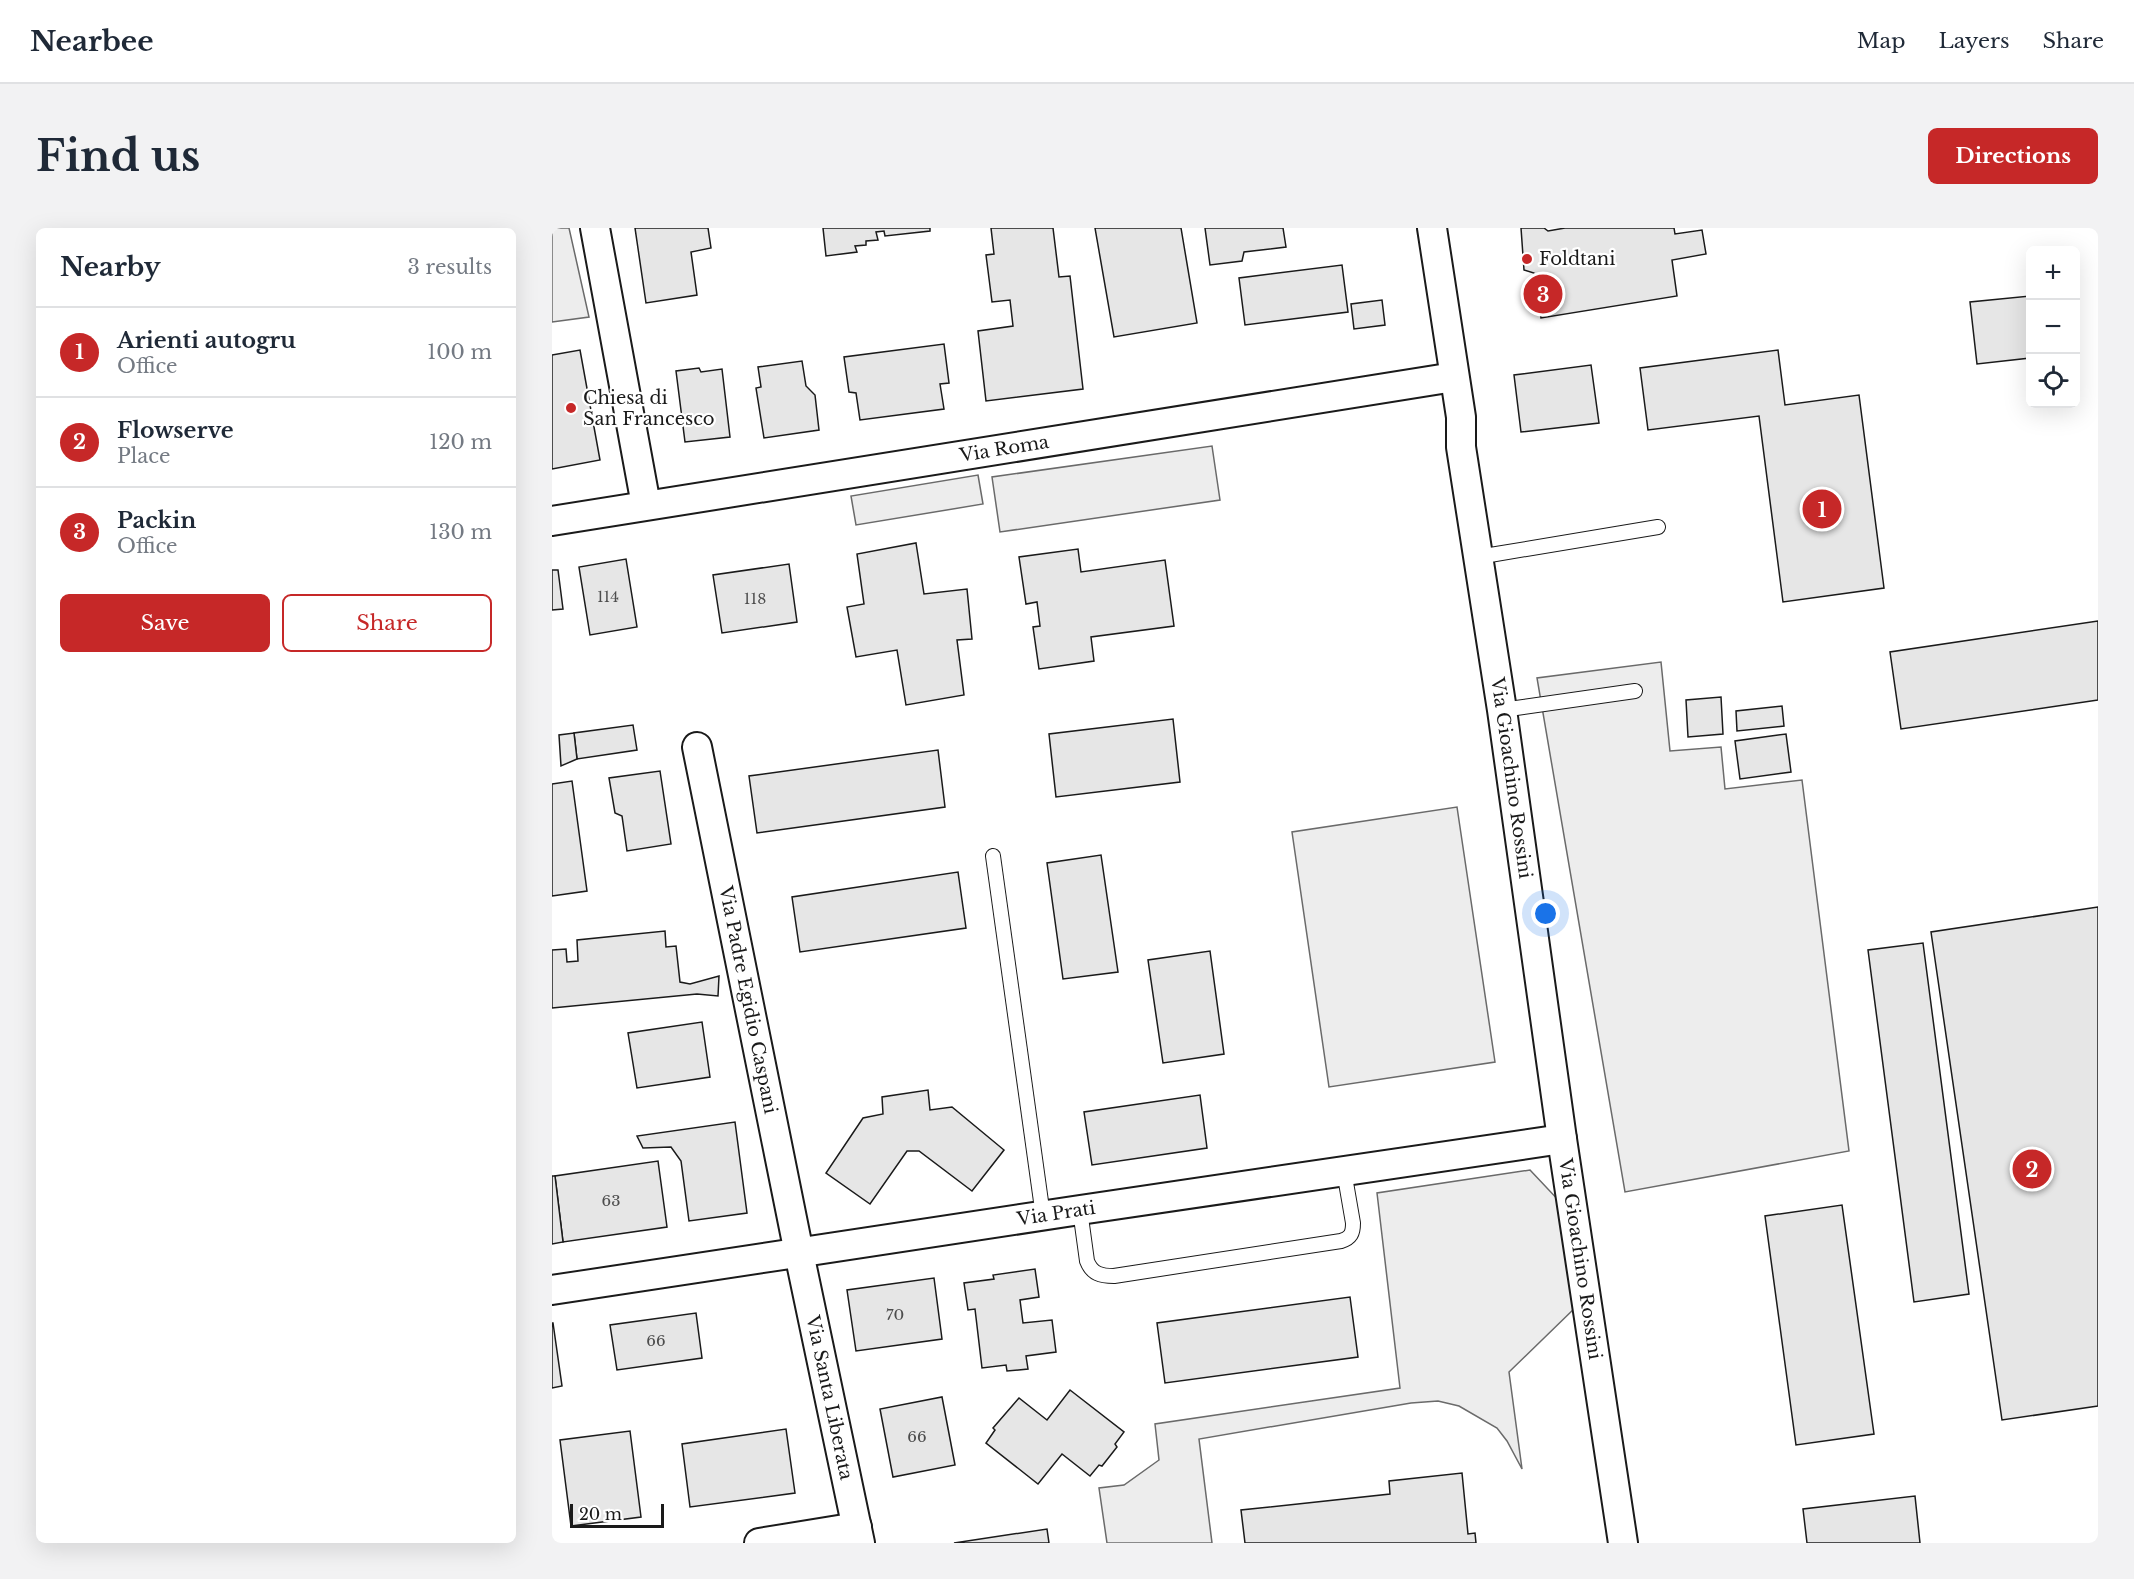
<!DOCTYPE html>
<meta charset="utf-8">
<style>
:root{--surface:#fff;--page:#f2f2f3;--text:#1f2937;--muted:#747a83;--line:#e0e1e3;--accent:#c62828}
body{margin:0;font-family:"Libre Baskerville",serif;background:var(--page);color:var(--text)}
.controls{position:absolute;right:18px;top:18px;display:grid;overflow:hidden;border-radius:9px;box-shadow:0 6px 24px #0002}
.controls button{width:54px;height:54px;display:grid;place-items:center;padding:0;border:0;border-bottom:2px solid var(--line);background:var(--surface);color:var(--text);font:30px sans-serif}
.scale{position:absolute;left:18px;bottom:15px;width:94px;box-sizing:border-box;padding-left:6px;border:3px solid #1a1a1a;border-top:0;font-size:16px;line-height:21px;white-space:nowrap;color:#1a1a1a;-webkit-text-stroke:4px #fff;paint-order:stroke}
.you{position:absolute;left:994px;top:686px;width:21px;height:21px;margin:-15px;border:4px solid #fff;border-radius:50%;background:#1a73e8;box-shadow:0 0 0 9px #1a73e833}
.badge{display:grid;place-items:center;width:39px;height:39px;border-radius:50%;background:var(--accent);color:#fff;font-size:20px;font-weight:700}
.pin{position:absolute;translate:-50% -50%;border:3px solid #fff;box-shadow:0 2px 6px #0006}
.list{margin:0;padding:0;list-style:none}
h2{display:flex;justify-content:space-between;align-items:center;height:78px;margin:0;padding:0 24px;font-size:26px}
h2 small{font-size:20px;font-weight:400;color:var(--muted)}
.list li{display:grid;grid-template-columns:39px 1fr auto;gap:18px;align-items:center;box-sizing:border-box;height:90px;padding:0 24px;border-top:2px solid var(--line)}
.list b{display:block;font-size:22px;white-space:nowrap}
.list p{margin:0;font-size:20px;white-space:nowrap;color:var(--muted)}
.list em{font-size:20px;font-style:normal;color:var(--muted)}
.actions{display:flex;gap:12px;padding:18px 24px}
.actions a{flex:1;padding:14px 0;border:2px solid var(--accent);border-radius:9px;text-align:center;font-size:21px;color:var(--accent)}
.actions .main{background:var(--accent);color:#fff}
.icon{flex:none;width:33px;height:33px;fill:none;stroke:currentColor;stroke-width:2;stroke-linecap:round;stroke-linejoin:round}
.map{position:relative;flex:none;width:1546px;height:1315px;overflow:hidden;border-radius:9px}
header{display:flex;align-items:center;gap:36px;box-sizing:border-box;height:84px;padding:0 30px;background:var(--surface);border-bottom:2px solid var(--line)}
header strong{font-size:28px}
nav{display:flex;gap:33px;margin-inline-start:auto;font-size:21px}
.intro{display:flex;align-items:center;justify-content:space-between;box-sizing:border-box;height:144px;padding:0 36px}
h1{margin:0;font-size:42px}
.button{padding:15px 27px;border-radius:9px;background:var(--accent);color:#fff;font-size:21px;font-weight:700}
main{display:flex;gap:36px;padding:0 36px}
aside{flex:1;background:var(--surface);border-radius:9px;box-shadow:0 6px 24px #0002}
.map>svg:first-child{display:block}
</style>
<header>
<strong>Nearbee</strong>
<nav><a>Map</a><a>Layers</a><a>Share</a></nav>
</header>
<div class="intro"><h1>Find us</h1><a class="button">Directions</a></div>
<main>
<aside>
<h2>Nearby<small>3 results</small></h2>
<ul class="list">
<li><span class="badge">1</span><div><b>Arienti autogru</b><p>Office</p></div><em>100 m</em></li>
<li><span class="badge">2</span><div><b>Flowserve</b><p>Place</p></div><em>120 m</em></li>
<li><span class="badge">3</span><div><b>Packin</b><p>Office</p></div><em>130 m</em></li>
</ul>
<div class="actions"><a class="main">Save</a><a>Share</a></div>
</aside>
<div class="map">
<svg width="1546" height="1315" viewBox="0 0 1546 1315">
<rect width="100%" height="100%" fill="#fff"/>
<!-- built -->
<g fill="#ededed" stroke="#6a6a6a" stroke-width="1.5">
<path d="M0,0H17L37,89L0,94Z"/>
<path d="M660,218L668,272L448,304L440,249Z"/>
<path d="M426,247L431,276L304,297L299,268Z"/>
<path d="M1109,434L1118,523L1169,519L1173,561L1250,552L1297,923L1073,964L985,450Z"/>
<path d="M905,579L943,834L777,859L740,604Z"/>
<path d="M978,942L1012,978L1027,1076L957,1144L970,1241L955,1213L945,1200L907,1178L886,1173L859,1175L647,1211L660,1315H555L547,1260L572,1257L607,1232L603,1196L848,1160L825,965Z"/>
</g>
<!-- building -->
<g fill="#e6e6e6" stroke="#1a1a1a" stroke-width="1.5">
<path d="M83,0H156L159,20L139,24L145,67L94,75Z"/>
<path d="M271,0H378V3L333,8L332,3L324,4L326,12L314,13V17L303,18L305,24L274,28Z"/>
<path d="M439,0H501L507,49L518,48L531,161L434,173L426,103L461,98L458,72L440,74L434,27L442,26Z"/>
<path d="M543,0H629L645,95L562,109Z"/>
<path d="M653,0H731L734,19L692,24L690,33L658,37Z"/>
<path d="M969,0H992L996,3L1013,0H1122L1123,6L1150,2L1154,26L1120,32L1125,68L989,90L982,45L972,42Z"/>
<path d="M790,37L796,84L693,97L687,50Z"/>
<path d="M1478,68V130L1425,136L1418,74Z"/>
<path d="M830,72L833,97L802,101L799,76Z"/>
<path d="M392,116L397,155L388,156L392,181L308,192L304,165L297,164L292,129Z"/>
<path d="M28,122L48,232L0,241V127Z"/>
<path d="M1226,122L1233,177L1307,167L1332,360L1231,374L1207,188L1096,202L1088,140Z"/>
<path d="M250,133L254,158L263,167L267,202L212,210L204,160L209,159L206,139Z"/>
<path d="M1039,137L1047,195L969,204L962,147Z"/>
<path d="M147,140L149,144L170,141L178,209L133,214L124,143Z"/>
<path d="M364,315L372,366L415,361L420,411L405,412L412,467L354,477L345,422L304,429L295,379L312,376L305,326Z"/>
<path d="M526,321L529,344L613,332L622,398L539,409L542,433L487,441L481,399L488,398L485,374L474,376L467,329Z"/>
<path d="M74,331L85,399L38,407L27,339Z"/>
<path d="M237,336L245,394L170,405L161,347Z"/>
<path d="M0,342H6L11,381L0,382Z"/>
<path d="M1546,393V472L1349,501L1338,424Z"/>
<path d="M1169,469L1171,506L1136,509L1134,472Z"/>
<path d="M1230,478L1232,498L1185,503L1184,483Z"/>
<path d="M621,491L628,554L504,569L497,506Z"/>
<path d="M81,497L85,522L25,531L22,505Z"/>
<path d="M22,505L25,531L9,538L7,507Z"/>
<path d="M1234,506L1239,544L1188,551L1183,513Z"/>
<path d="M386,522L393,579L205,605L197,548Z"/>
<path d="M108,543L119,616L75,623L70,588L63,585L57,550Z"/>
<path d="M20,553L35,663L0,668V556Z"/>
<path d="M549,627L566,744L511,751L495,635Z"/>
<path d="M406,644L414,700L248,724L240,669Z"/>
<path d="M1546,679V1178L1450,1192L1379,704Z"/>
<path d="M113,703L114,719L124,718L128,754L138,756L167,748L166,768L145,766L0,780V722L14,721L15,734L26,733L25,712Z"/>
<path d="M1371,715L1417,1066L1362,1074L1316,722Z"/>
<path d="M658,723L672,826L611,835L596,732Z"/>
<path d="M150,794L158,849L85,860L76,805Z"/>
<path d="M376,862L378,882L400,879L452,922L420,963L367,923H355L318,976L274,945L311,890L331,886L330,869Z"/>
<path d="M648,867L655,920L540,937L532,884Z"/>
<path d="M183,894L195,985L137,993L129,933L119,919L91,920L85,908Z"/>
<path d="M106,933L115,999L11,1014L3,948Z"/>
<path d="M0,948H3L11,1014L0,1016Z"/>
<path d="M1290,977L1322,1206L1244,1217L1213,988Z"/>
<path d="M483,1041L487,1069L468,1072L471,1095L500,1092L504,1124L474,1128L476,1141L455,1143L454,1137L430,1140L423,1081L416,1082L412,1055L442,1051L441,1047Z"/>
<path d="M382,1050L390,1111L304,1123L295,1062Z"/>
<path d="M798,1069L806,1129L613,1155L605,1095Z"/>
<path d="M144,1085L150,1130L65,1142L58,1097Z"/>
<path d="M1,1095L10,1158L0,1160V1095Z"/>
<path d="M518,1162L572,1204L563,1216L565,1219L550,1238L547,1237L538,1248L510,1226L486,1256L434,1215L443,1202L441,1200L467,1170L495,1192Z"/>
<path d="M390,1169L403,1237L341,1249L328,1181Z"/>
<path d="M234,1201L243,1265L138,1279L130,1216Z"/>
<path d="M78,1203L89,1289L19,1298L8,1212Z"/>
<path d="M910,1245L916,1306L923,1305L924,1315H693L689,1282L838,1266L837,1253Z"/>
<path d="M1363,1268L1368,1315H1255L1251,1281Z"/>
<path d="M495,1301L497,1315H402Z"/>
</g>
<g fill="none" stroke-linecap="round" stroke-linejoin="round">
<defs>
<g id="lane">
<path d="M926,329L1106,299"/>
<path d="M950,482L1083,463"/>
<path d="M441,628L491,988"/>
<path d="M528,982L535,1033C540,1046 549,1048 562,1048L789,1013C799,1010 801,1005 801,995L792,943"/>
</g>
<g id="street">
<path d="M43,0L94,277"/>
<path id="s1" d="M880,0L909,189V219L950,482L1010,911L1071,1315"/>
<path id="s2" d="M0,293L902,149"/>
<path id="s3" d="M145,519L247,1025L308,1315"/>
<path id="s4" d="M0,1062L528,982L1010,911"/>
<path d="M207,1315L305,1299"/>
</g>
</defs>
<!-- lane casing -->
<use href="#lane" stroke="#1a1a1a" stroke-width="16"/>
<!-- street casing -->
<use href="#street" stroke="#1a1a1a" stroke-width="32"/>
<!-- lane -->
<use href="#lane" stroke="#fff" stroke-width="14"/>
<!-- street -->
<use href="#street" stroke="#fff" stroke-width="28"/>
</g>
<!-- markers -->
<g fill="#c62828" stroke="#fff" stroke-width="2">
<circle cx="975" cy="31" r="6"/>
<circle cx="19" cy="180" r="6"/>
</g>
<g text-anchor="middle" stroke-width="4.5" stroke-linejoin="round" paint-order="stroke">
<!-- number labels -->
<g font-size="15" fill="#4d4d4d">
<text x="56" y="374">114</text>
<text x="203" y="376">118</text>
<text x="59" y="978">63</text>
<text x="343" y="1092">70</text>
<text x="104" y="1118">66</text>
<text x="365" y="1214">66</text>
</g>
<!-- poi labels -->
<g font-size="18" fill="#1a1a1a" stroke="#fff" text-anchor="start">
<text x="987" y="37">Foldtani</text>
<text x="31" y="176">Chiesa di<tspan x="31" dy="21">San Francesco</tspan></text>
</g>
<!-- street labels -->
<g font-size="18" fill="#1a1a1a" stroke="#fff">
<text dy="6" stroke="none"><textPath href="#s2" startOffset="458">Via Roma</textPath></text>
<text dy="6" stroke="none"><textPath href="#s1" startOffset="556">Via Gioachino Rossini</textPath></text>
<text dy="6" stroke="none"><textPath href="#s3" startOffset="258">Via Padre Egidio Caspani</textPath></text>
<text dy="6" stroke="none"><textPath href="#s4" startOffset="510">Via Prati</textPath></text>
<text dy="6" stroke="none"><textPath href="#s1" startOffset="1042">Via Gioachino Rossini</textPath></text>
<text dy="6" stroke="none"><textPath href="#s3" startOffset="664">Via Santa Liberata</textPath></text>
</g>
</g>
</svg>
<div class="controls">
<button>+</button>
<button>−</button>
<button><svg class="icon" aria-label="locate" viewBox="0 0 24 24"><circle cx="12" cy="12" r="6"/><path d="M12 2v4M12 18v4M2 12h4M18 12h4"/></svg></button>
</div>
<div class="scale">20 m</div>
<div class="you"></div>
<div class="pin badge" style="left:1270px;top:281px">1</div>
<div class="pin badge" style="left:1480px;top:941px">2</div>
<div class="pin badge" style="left:991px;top:66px">3</div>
</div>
</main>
